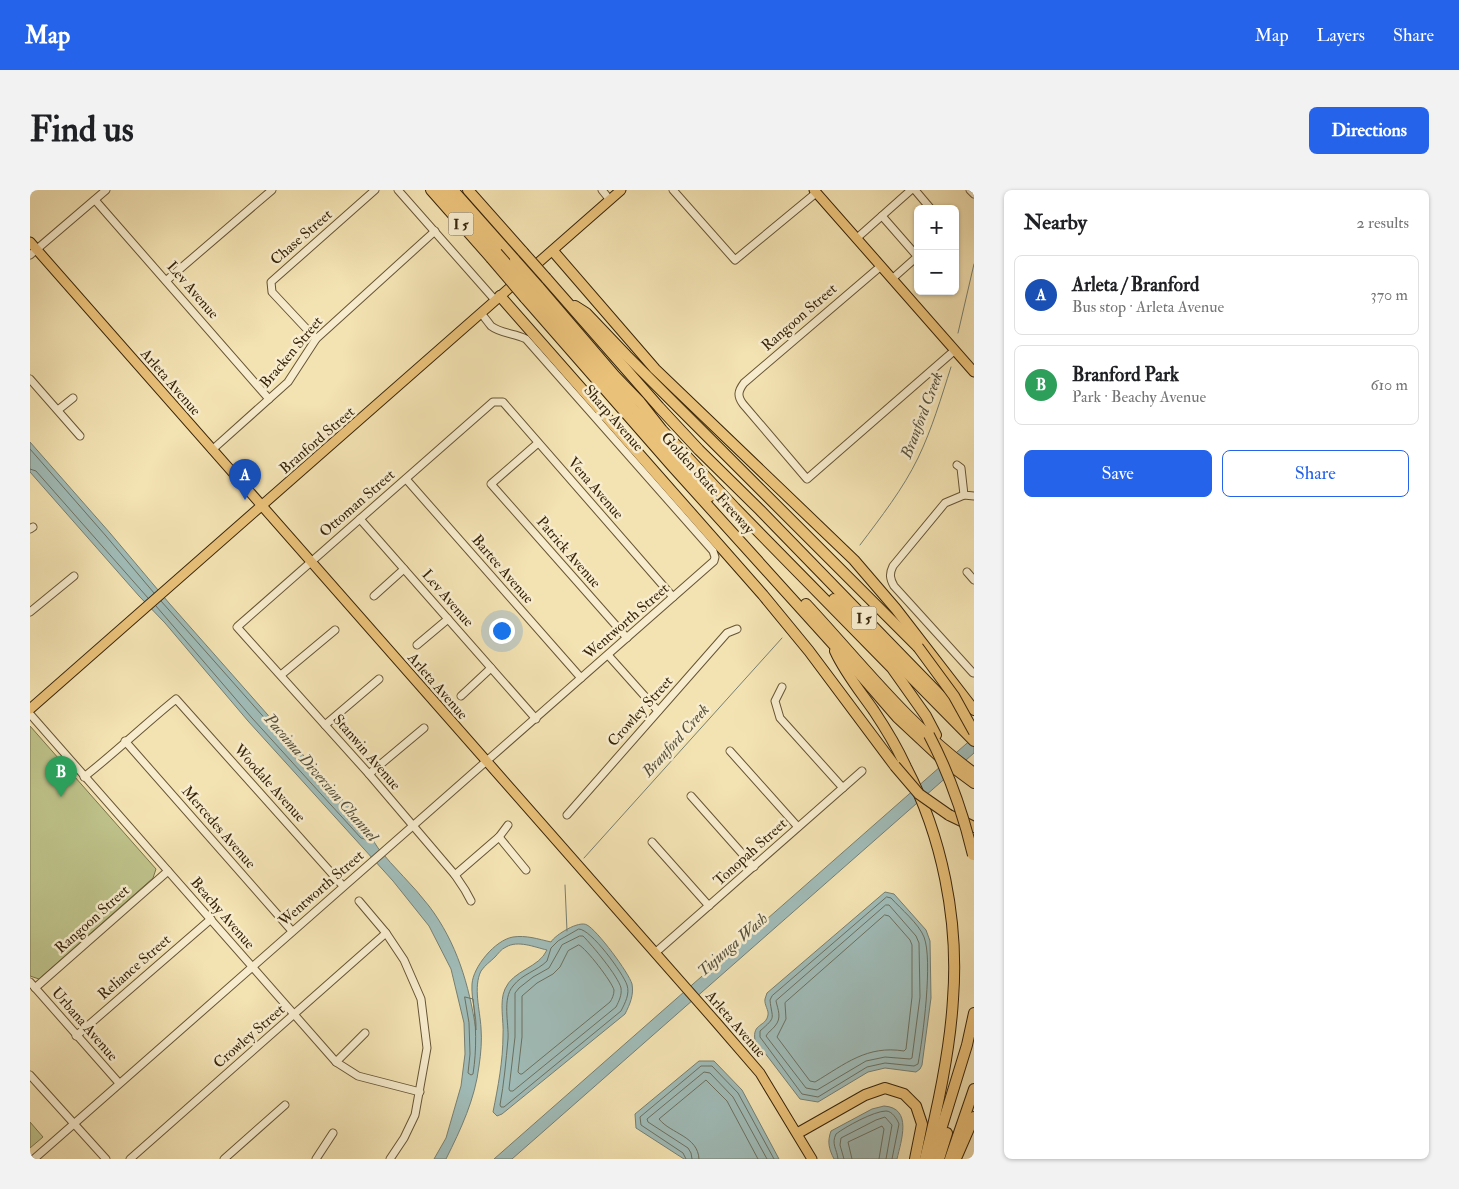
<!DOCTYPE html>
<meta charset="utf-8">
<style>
:root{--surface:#fff;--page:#f2f2f2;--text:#202124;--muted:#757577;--line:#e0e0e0;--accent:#2563eb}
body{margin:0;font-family:"IM FELL Double Pica",serif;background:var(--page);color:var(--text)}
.controls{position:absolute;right:15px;top:15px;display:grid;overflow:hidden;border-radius:8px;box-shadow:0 1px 4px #0004}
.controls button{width:45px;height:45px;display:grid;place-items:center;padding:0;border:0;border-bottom:1px solid var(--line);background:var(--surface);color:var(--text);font:25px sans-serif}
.you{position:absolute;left:471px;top:440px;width:18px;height:18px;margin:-12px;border:4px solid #fff;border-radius:50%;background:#1a73e8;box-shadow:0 0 0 8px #1a73e833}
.badge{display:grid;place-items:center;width:32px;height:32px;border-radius:50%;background:var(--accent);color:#fff;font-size:16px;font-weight:700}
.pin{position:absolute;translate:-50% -41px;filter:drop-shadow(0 1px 2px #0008)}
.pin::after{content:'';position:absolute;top:26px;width:18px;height:15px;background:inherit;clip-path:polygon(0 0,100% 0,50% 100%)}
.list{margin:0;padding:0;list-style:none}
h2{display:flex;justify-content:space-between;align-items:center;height:65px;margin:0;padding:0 20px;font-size:21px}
h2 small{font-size:16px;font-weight:400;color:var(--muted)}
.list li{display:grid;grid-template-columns:32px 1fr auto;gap:15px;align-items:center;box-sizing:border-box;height:80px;margin:0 10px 10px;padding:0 10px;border:1px solid var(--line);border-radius:8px}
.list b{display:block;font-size:19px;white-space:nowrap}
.list p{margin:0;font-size:16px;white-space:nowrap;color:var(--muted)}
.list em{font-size:16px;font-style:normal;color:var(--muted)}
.actions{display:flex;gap:10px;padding:15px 20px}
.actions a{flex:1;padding:11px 0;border:1px solid var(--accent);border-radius:8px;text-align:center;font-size:18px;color:var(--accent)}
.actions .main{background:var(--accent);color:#fff}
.map{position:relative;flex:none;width:944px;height:969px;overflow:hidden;border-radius:8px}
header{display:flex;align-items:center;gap:30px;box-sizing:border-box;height:70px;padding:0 25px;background:var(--accent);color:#fff}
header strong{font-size:24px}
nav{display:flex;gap:28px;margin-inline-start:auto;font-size:18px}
.intro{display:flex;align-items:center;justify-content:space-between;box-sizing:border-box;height:120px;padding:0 30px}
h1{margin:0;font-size:35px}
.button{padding:12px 22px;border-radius:8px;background:var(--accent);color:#fff;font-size:18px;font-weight:700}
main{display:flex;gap:30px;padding:0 30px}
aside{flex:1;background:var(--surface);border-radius:8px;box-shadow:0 1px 4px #0004}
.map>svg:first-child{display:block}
</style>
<header>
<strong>Map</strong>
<nav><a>Map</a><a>Layers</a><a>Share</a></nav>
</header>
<div class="intro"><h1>Find us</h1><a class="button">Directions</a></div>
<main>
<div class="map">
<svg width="944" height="969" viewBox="0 0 944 969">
<rect width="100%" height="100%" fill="#f3e2b2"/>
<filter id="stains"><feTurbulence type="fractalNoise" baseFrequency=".004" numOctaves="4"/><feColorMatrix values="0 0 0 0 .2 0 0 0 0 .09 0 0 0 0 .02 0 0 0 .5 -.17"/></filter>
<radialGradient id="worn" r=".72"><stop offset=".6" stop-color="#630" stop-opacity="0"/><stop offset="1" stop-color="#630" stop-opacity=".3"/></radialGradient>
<!-- green -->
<g fill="#bec28a" stroke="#7a734a">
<path d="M0,536L126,679L123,688L9,789L0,786Z"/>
<path d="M0,932L13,947L0,958Z"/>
</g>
<!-- water -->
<g fill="#a0bbb7" stroke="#767f72">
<path d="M0,252L80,343L139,413L335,635C339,642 343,651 348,658C364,678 383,695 399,716C427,753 439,795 446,840C447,826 441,810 442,794C443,777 465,750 483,747C496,745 508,749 521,752C525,745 549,730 557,735C567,740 599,783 602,794C604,805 600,814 595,824L472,924L467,926L463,922C468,897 473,871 473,845C474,831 469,812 475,799C483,780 509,778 517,760C504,757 488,750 476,757C471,759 468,764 465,767C460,772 455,775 451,781C443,797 450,820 451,838C452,850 451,863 449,876C445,909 431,939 416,969H404L416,948L431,896L435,864L434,833L421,779L399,736L363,691L218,531L135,433L109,406L0,282Z"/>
<path d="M944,547V563L482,969H464Z"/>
<path d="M855,702L864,704L896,740L900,751L901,808L892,875L890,879L886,882L855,878L838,882L788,912L770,909L725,850C722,833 736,837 738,825C739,820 734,815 735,809L737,803Z"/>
<path d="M669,871H684L712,900L749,969H654L606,938L605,924Z"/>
<path d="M854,916C883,918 871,951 867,969H804C799,959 797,952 801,941L842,919Z"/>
</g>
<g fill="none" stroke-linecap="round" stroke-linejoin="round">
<!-- shore -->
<g stroke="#6c7060" stroke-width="1">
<path d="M0,259L76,346L124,403"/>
<path d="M0,279L6,281L118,408"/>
<path d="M126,416L222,528L331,648L335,649L336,646L331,637L131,411"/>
<path d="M857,707L861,708C871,719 889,734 894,747C903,770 893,847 888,874L884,876L855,873L837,877L788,907L772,904L730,847V841C747,826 742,830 740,810L742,806Z"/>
<path d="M856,715H859L886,746L889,753L890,807L882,868L880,869L855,867L836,871L787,900L776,898L736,846C738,842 742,840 745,836C752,828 748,820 746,811Z"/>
<path d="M855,725L859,726L880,750L882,755V807L876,859L874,861C837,855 815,874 785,892L780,891L747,847L756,829L755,813Z"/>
<path d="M549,739C561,739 593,783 597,795C600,804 595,813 591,821L474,917H471L470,915C474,893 476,871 478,849C479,833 472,809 483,796C492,784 507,781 517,771L521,758L528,751Z"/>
<path d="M550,746H553C562,755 588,786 591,798C592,805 589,811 586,817L483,901H480L479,899L485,847V803L489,798L503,787L519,778L532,755Z"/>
<path d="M549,755C556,758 582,792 584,800C584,805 582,809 580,812L492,884H490L488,882L492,847V806L507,793L523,784L530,777L538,761Z"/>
<path d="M435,807L443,809C446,834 447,859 443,884L441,885L438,883L440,864L439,833Z"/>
<path d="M656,969L653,963L611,935L610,927L671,876H682L708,903L744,969"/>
<path d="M662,969L661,963L658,958L618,932L617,929L674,882L680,883L703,907L737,969"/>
<path d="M669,969C668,946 641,944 629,929L676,890L697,911L728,969"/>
<path d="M808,969C807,959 801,954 806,944C815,937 844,921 856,921C862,921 867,929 869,934L862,969"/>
<path d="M814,969L810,955L811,948L846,930L855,927L862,935L856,969"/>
<path d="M822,969L818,952L852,936L854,939L849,969"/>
</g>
<!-- stream -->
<g stroke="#767f72" stroke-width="1">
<path d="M928,143L944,74"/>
<path d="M830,355C851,327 873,299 888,268C902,239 911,208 921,177"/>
<path d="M554,668L752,448"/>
<path d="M535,695L537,741"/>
</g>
<defs>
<g id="minor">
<path d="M368,0L465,110"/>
<path d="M572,0L580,10"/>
<path d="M643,0L705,70L786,3"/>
<path d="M885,0L901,19"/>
<path d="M940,0L944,4"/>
<path d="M65,10L239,209"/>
<path d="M852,26L887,66"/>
<path d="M827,48L881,0"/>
<path d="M0,65L76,0"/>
<path d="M851,76L714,193C708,201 707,206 713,214L777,289L925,160"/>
<path d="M862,89L888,66"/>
<path d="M137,90L242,0"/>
<path d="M286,149L242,102L241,92L345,0"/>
<path d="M0,189L50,246"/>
<path d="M28,220L43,208"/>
<path d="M508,253L461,294L597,448"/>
<path d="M182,260L258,192L286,149L405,41"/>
<path d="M927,275L931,278L934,305L944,306"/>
<path d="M376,289L551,488"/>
<path d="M934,305L915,313L863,376C859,384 860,389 864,396L943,483H944"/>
<path d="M330,329L506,529"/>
<path d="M0,339L3,337"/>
<path d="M937,382L944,390"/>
<path d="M344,406L374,379"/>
<path d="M0,422L44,386"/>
<path d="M387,455L418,429"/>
<path d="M578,465L628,521"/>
<path d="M251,485L305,440"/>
<path d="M752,497L745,511L750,528L813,598"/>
<path d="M431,506L461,478"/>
<path d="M0,524L306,872L328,886L390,902"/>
<path d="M295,535L349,489"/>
<path d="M95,551L262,741"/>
<path d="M700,561L768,637"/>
<path d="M339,584L394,538"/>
<path d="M54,587C86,562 115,534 146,509L313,696"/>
<path d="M661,606L724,677"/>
<path d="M537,625L697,443L707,439"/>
<path d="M469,647L496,680"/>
<path d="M622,652L679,716"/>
<path d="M425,685L469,647L478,635"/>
<path d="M329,711L356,743L374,770L391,809L397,858L385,925L374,948L360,969"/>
<path d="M441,711L435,700L425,685L339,584L207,437L463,212H473L643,407"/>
<path d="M625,763L832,581"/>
<path d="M0,792L89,893"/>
<path d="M5,798L138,681"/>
<path d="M46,846L181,729"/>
<path d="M306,872L335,843"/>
<path d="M0,885L76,969"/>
<path d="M4,969L684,371L685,367L683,361L496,149C485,143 471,144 461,136C458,132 454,127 451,123"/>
<path d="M100,969L356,743"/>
<path d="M194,969L255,915"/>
<path d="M286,969L303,943"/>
</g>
<g id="major">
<path d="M784,0L944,182"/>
<path d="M0,52L686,832L730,883L782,969"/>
<path d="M0,519L591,0"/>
</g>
<g id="highway">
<path d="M401,0L461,68"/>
<path d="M412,0L467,63"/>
<path d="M423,0L485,70"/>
<path d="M438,0L493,62"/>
<path d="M523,61L625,179L824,370L866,419L944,520"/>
<path d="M516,88L629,217L669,260L730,320L938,534"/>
<path d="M508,96L585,186L610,212L632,240L705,318L862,478L896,526L906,545"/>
<path d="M501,102L635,255L679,307"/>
<path d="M470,106L733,405L779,461L865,576"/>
<path d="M495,108L642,276L820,473L867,527L913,570L944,593"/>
<path d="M545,116L556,123L597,166L888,457"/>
<path d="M804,409L944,551"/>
<path d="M776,414C830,472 879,536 944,583"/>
<path d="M805,461C815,483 830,501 844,521C856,539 867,557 876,577C912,646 929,730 923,809C920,862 908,917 895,969"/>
<path d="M919,625L944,637"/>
<path d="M768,943L835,905L855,898L874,904L886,916L892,934L885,969"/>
<path d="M927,966L944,927"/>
<path d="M902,969L937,855L944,823"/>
<path d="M909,969L917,943"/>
<path d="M920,969L944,899"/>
</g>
</defs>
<!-- minor casing -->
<use href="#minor" stroke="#665434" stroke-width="9"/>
<!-- major casing -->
<use href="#major" stroke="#37240a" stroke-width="11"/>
<!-- highway casing -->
<use href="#highway" stroke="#37240a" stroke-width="12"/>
<!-- minor -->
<use href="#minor" stroke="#f7eccd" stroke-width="7"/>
<!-- major -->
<use href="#major" stroke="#eac179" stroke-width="9"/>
<!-- highway -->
<use href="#highway" stroke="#eac179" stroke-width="10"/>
<defs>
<g id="highway-bridge">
<path d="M493,62L516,88"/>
<path d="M467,63L501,102"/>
<path d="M461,68L495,108"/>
<path d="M485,70L508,96"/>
<path d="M888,457L924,506L944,542"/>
<path d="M899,545C919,583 933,623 943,665"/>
<path d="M865,576L889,604L919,625"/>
</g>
</defs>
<!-- highway-bridge casing -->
<use href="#highway-bridge" stroke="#37240a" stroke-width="12" stroke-linecap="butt"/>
<!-- highway-bridge -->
<use href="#highway-bridge" stroke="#eac179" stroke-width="10"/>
</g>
<g text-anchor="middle" stroke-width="5" stroke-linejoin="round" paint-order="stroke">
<!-- shield labels -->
<g fill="#f7eccd" stroke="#716044" stroke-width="1">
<rect x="418.5" y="22.5" width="25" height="23" rx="4"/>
<rect x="821.5" y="416.5" width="25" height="23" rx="4"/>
</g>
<g font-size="14" font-weight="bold" fill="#37240a">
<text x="431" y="39">I 5</text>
<text x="834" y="433">I 5</text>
</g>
<!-- street labels -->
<g font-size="15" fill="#37240a" stroke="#f7eccd">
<text transform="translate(271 47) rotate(-41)" y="5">Chase Street</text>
<text transform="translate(163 100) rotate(49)" y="5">Lev Avenue</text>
<text transform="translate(769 127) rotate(-41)" y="5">Rangoon Street</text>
<text transform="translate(261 162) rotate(-50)" y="5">Bracken Street</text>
<text transform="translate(141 192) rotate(49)" y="5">Arleta Avenue</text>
<text transform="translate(584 228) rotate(49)" y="5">Sharp Avenue</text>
<text transform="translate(287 250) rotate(-41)" y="5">Branford Street</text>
<text transform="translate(678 293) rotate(48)" y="5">Golden State Freeway</text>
<text transform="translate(566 298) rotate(49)" y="5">Vena Avenue</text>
<text transform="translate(327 313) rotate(-41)" y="5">Ottoman Street</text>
<text transform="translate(539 362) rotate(49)" y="5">Patrick Avenue</text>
<text transform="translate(473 379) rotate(49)" y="5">Bartee Avenue</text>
<text transform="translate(418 408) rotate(49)" y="5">Lev Avenue</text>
<text transform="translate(596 431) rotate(-41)" y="5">Wentworth Street</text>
<text transform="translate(408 496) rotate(49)" y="5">Arleta Avenue</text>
<text transform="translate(610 521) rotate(-48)" y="5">Crowley Street</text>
<text transform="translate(337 562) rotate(49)" y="5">Stanwin Avenue</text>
<text transform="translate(240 593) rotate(48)" y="5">Woodale Avenue</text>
<text transform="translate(189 637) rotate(49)" y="5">Mercedes Avenue</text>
<text transform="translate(720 662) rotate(-42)" y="5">Tonopah Street</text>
<text transform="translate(291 698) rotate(-41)" y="5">Wentworth Street</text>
<text transform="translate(193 723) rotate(49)" y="5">Beachy Avenue</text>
<text transform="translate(62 729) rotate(-42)" y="5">Rangoon Street</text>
<text transform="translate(104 777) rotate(-41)" y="5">Reliance Street</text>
<text transform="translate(55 834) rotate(49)" y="5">Urbana Avenue</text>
<text transform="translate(706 834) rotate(49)" y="5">Arleta Avenue</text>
<text transform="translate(219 846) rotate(-41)" y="5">Crowley Street</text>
</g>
<!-- water labels -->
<g font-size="16" font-style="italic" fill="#56513e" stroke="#f7eccd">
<text transform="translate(891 225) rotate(-69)" y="6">Branford Creek</text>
<text transform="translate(645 550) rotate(-48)" y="6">Branford Creek</text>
<text transform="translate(292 587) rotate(49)" y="6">Pacoima Diversion Channel</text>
<text transform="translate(702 754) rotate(-41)" y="6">Tujunga Wash</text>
</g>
</g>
<rect width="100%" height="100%" filter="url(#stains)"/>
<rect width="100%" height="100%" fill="url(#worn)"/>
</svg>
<div class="controls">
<button>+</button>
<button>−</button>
</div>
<div class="you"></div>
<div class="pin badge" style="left:215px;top:310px;background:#1a4fb4">A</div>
<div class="pin badge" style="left:31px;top:607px;background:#2e9e5b">B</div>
</div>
<aside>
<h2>Nearby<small>2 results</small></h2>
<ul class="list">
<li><span class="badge" style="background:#1a4fb4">A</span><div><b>Arleta / Branford</b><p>Bus stop · Arleta Avenue</p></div><em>370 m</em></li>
<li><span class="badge" style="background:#2e9e5b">B</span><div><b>Branford Park</b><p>Park · Beachy Avenue</p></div><em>610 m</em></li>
</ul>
<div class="actions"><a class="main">Save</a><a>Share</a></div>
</aside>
</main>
